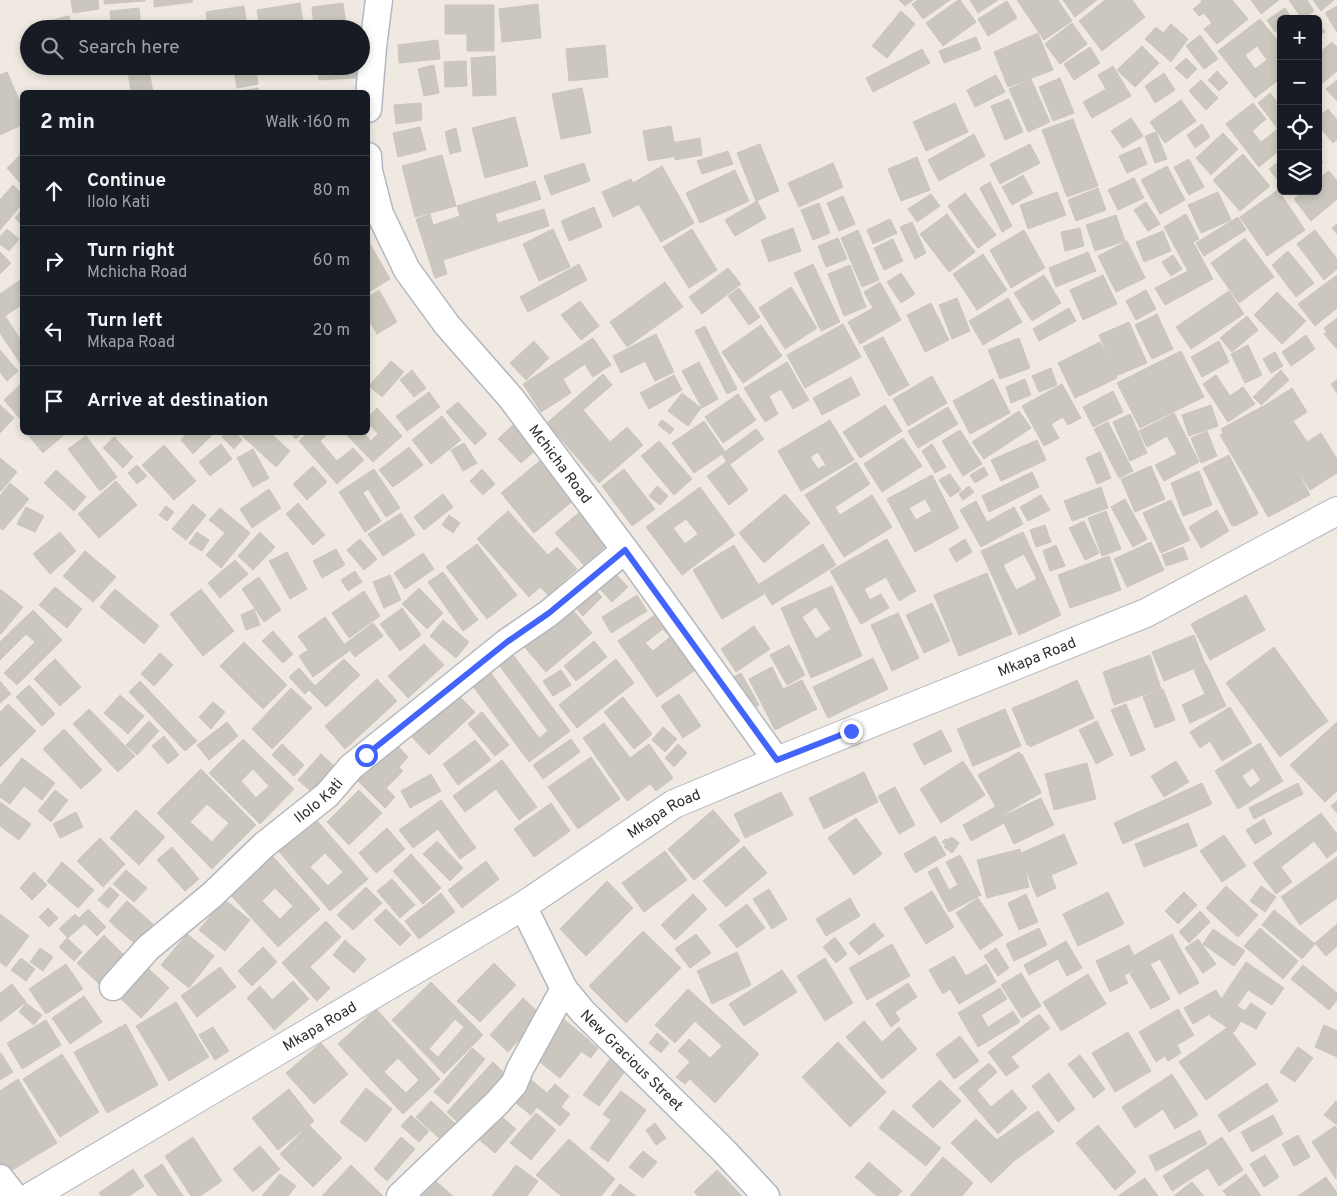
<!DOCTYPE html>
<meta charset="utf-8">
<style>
:root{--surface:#171b24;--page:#242831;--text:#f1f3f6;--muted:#9ea1a6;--line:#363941}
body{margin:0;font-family:Overpass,sans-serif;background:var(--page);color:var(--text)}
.controls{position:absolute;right:15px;top:15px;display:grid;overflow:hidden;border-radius:8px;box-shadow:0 2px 8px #0003}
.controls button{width:45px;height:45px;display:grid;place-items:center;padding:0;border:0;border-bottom:1px solid var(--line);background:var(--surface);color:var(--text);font:25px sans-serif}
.stop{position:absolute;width:15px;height:15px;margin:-11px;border:4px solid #4264fb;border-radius:50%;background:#fff}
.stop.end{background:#4264fb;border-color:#fff;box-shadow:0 1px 5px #0008}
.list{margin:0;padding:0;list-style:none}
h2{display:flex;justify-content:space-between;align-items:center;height:65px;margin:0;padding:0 20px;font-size:21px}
h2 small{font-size:16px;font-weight:400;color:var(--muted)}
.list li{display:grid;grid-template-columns:32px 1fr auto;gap:15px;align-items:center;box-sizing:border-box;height:70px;padding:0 20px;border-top:1px solid var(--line)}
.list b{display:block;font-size:19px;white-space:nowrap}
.list p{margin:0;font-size:16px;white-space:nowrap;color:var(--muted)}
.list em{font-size:16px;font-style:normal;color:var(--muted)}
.icon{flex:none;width:28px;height:28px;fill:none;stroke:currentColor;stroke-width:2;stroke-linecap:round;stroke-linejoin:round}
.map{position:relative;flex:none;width:1337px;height:1196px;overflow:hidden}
.search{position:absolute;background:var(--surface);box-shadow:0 2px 8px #0003;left:20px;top:20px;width:350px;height:55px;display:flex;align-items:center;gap:12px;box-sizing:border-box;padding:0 18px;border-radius:28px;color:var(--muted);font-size:19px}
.panel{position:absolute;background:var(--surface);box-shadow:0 2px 8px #0003;left:20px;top:90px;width:350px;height:345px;border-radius:8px}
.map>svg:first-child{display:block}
</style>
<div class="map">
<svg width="1337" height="1196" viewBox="0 0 1337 1196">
<rect width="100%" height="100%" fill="#efe9e1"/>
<!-- building -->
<g fill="#cbc7bf" stroke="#cbc5ba" fill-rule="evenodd">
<path d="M71,0H98L99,9L73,13Z"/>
<path d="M104,0H145V1L104,4Z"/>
<path d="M154,0H192L193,2L154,7Z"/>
<path d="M899,0H913L905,6Z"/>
<path d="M918,0H950L923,19L912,4Z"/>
<path d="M958,0H960L976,22L943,46L926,23Z"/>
<path d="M970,0H998L978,13Z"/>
<path d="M1017,0H1058L1072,21L1044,40Z"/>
<path d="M1063,0H1097L1075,17Z"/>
<path d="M1105,0H1132L1145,17L1102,51L1079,21Z"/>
<path d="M1201,0H1232L1248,19L1217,44L1204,29L1212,23L1204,13L1199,16L1193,9L1202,2Z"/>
<path d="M1251,0H1279L1261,14Z"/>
<path d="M1289,0H1307L1314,11L1302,19Z"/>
<path d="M1313,0H1334L1321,11Z"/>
<path d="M1007,1L1017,18L988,36L978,19Z"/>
<path d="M300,3L304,29H278V27L260,29L257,10Z"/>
<path d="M343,3L346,26L314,29L312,7Z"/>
<path d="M538,4L541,38L502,42L499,9Z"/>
<path d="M445,5H494V51H467V34H445Z"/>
<path d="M244,6L247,26L225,29H208L206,12Z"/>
<path d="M1337,6V32L1325,13Z"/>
<path d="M139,8L141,29H112L110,11Z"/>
<path d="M1285,8L1292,19H1281V28L1275,32L1267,20Z"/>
<path d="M901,11L915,24L887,58L872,46Z"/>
<path d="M69,16L72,29H37L36,24Z"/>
<path d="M1260,19L1281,45V78L1255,98L1218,51ZM1257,46L1267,60L1255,69L1245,55Z"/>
<path d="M1318,22L1325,32L1318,36Z"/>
<path d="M1072,23L1087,44L1060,64L1045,44Z"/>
<path d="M1171,24L1188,39L1171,62L1145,39L1156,27L1163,33Z"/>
<path d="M368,33L370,77L319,80L318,66H361V34Z"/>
<path d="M1038,33L1053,70L1008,87L994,52Z"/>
<path d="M1200,35L1218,59L1204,69L1186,46Z"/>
<path d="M976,37L981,49L944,63L939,51Z"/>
<path d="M438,40L440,59L399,63L398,45Z"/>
<path d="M1332,42L1337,47V71L1318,87V54Z"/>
<path d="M605,45L608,77L569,81L566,49Z"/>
<path d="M1142,46L1159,63L1135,87L1117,70Z"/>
<path d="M1090,47L1100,63L1074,80L1064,64Z"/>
<path d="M922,49L930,63L873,92L866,78Z"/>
<path d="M495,56L496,95L473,96L471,58Z"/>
<path d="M1186,58L1197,69L1187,79L1175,68Z"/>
<path d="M466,61L467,86L445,87L444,62Z"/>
<path d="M434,65L439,93L424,96L418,69Z"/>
<path d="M127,66H148L153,92H124L131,91Z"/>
<path d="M209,66H255L258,84L237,88L234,70L210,74Z"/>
<path d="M1113,66L1131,96L1092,118L1083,102L1106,89L1098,75Z"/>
<path d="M1217,71L1228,83L1219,91L1208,80Z"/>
<path d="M7,72L22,107V125L0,135V75Z"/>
<path d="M1164,73L1175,90L1155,103L1145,86Z"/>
<path d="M996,75L1005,92L975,107L967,90Z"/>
<path d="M1060,78L1074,113L1053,121L1039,87Z"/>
<path d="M1031,79L1050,122L1028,132L1009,89Z"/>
<path d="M1201,80L1218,98L1206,110L1189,91Z"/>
<path d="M1337,80V101L1326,89Z"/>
<path d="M258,88L259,92H236Z"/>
<path d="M582,88L591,133L561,139L552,94Z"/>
<path d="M1270,93L1281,107V149L1259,167L1226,124L1253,103L1266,119L1252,131L1261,142L1278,129L1258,103Z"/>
<path d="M1009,99L1023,132L1005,140L991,106Z"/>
<path d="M1181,100L1196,121L1165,143L1150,122Z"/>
<path d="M421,103L422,120L396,124L394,105Z"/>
<path d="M955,103L968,132L926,151L913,122Z"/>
<path d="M1328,109L1337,120V139L1333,143L1318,125V117Z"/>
<path d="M515,117L528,166L485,178L472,128Z"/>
<path d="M1131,118L1143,136L1123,148L1111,131Z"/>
<path d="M1073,119L1098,186L1067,197L1042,130Z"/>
<path d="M1202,124L1210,137L1195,148L1187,135Z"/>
<path d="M671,126L677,156L648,161L643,131Z"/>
<path d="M420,127L426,150L398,157L393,133Z"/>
<path d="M456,128L461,151L450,154L445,132Z"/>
<path d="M1156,132L1167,159L1155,163L1145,136Z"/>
<path d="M1223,133L1238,149L1211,175L1196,158Z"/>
<path d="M974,134L985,156L939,181L928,160Z"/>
<path d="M700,138L702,155L675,160L672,143Z"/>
<path d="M760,144L779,191L756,201L737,153Z"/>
<path d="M1030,144L1040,163L1000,184L990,164Z"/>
<path d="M1140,147L1147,164L1127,173L1119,156Z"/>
<path d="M728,151L733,164L702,174L697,161Z"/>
<path d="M22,153V185L7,168Z"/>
<path d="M1243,154L1270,186L1240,211L1213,180Z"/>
<path d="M442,155L456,206L415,217L402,166Z"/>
<path d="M1318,156L1323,163L1318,167Z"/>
<path d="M917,157L930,190L901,201L888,169Z"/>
<path d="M1189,159L1204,187L1189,195L1174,167Z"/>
<path d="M1281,160V184L1269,169Z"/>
<path d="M584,163L590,181L551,195L544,176Z"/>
<path d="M833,163L843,187L799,207L788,183Z"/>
<path d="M662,166L694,223L661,242L628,186Z"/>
<path d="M1167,166L1185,200L1160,214L1141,180Z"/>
<path d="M735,170L749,201L700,223L686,193Z"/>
<path d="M1329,171L1337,181V199L1311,221L1294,199L1304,191H1318V179Z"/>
<path d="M1023,175L1033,193L1012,205L1002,187Z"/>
<path d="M1134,178L1144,198L1118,210L1108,190Z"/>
<path d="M631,179L642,203L613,217L602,192Z"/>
<path d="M535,181L541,199L495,214L498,223L544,209L549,226L443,260L447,274L435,278L416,219L430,214L433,225L460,216L457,206Z"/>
<path d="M990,182L1012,226L1002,232L980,188Z"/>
<path d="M13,185L22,194V204L0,230V200Z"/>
<path d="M1098,188L1106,210L1076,221L1068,200Z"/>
<path d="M1278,190L1305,230L1267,256L1240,217Z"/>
<path d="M1057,192L1066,215L1028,229L1020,205Z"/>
<path d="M1218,192L1231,220L1201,233L1188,205Z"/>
<path d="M965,193L996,235L978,248L948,206Z"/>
<path d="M931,194L940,206L917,222L908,209Z"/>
<path d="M843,196L855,224L839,231L827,203Z"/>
<path d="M757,201L766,218L735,236L725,220Z"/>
<path d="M1146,202L1160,224L1148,231L1134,210Z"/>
<path d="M819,203L830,233L813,240L801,210Z"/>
<path d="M594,207L602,227L569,241L561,221Z"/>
<path d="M22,210V225L15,218Z"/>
<path d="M947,214L975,252L949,272L920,234Z"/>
<path d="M1186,214L1199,239L1193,242L1213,279L1165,305L1155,288L1188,271L1164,227Z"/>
<path d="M1116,215L1125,241L1095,251L1086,225Z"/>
<path d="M1238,217L1246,230L1204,256L1196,243Z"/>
<path d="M890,219L897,233L873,244L867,230Z"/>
<path d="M912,222L926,253L915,259L900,227Z"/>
<path d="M1337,224V234L1332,228Z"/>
<path d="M793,228L801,251L769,262L761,240Z"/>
<path d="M1080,228L1084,246L1065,251L1061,232Z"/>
<path d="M7,229L19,239L9,251L0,244V237Z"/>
<path d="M553,229L570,267L539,281L523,244Z"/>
<path d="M692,229L717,270L689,288L663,247Z"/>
<path d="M858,230L879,280L862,287L841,238Z"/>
<path d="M1024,230L1045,268L1011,288L990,250Z"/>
<path d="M1315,230L1337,259V269L1324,280L1297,244Z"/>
<path d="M1163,231L1171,251L1144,262L1136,242Z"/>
<path d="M838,238L847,259L826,267L818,246Z"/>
<path d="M1245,238L1274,277L1239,303L1211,263Z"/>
<path d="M893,239L903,261L884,270L874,248Z"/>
<path d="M1127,241L1145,278L1116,292L1098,256Z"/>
<path d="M370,244L390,279L369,292L368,245Z"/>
<path d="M1288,251L1314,283L1296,297L1272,265Z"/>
<path d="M0,252L11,263L0,274Z"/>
<path d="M1088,252L1096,271L1056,287L1049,268Z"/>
<path d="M983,254L1007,290L977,310L953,274Z"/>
<path d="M1173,255L1182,269L1171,276L1162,262Z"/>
<path d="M579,264L587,280L528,312L520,297Z"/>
<path d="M813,264L840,322L821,331L794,273Z"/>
<path d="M850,265L866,307L844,316L828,274Z"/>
<path d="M728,268L741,284L702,314L689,297Z"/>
<path d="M901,273L915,294L901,303L887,282Z"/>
<path d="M1044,275L1061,303L1032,321L1014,293Z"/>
<path d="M1103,275L1117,304L1083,320L1070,290Z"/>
<path d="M1337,275V308L1315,326L1298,304Z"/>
<path d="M22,279V308L21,305L5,316L22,342V366L0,333V294Z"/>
<path d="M665,282L683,307L627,347L610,322Z"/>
<path d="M880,282L901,320L860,344L848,322L873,308L864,292Z"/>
<path d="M791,287L817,328L785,349L759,308Z"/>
<path d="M739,288L760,317L749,325L728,296Z"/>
<path d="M379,290L397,322L377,334L368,318V297Z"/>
<path d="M1146,290L1156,309L1136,320L1126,301Z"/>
<path d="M1229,291L1244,314L1191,349L1176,327Z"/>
<path d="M1277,292L1306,321L1282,344L1254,315Z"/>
<path d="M957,298L970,331L952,339L939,305Z"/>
<path d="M1008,298L1022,322L983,345L969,321Z"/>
<path d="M580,301L599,326L581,340L561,315Z"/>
<path d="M931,303L949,340L925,352L907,315Z"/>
<path d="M1069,308L1076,321L1039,341L1033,329Z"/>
<path d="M1157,314L1173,349L1152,359L1135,325Z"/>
<path d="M1247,316L1258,330L1232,352L1220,338Z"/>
<path d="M1337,318V344L1336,345L1324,328Z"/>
<path d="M1129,322L1147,363L1116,376L1099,335Z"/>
<path d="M1337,323V347L1336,348L1324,334Z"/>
<path d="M843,324L861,357L805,388L787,355Z"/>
<path d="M761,325L782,356L743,383L722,352Z"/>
<path d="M705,326L737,389L727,394L695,331Z"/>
<path d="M656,334L674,372L655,381L645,361L621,373L613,356Z"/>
<path d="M1306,335L1315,349L1291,366L1282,352Z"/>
<path d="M883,337L909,385L889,396L863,347Z"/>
<path d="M593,338L611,365L593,377L585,364L563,379L571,393L541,412L523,384Z"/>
<path d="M1019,338L1030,368L1000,379L988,350Z"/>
<path d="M534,341L549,358L526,380L510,363Z"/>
<path d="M1219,341L1229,362L1202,377L1191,357Z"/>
<path d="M1100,342L1117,378L1075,398L1058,363Z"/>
<path d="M1248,345L1262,375L1245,383L1231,354Z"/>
<path d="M0,350L18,371L7,381L0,372Z"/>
<path d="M1181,351L1204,397L1140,428L1117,383Z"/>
<path d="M1275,352L1283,366L1271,373L1263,359Z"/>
<path d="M391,361L404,372L382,397L369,386Z"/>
<path d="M699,362L718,399L702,408L682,371Z"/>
<path d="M787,362L809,400L793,409L781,389L769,396L778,414L765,422L744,388Z"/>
<path d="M1051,368L1057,385L1039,392L1032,376Z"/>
<path d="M412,370L426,388L414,397L400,380Z"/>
<path d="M1281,370L1289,380L1261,405L1253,397Z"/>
<path d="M603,374L612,385L583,410L610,442L627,427L643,445L599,483L547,423Z"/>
<path d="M674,375L682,390L649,409L640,393Z"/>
<path d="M1216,375L1230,396L1243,387L1255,404L1228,422L1203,384Z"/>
<path d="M932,376L947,403L908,426L893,399Z"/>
<path d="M851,377L860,395L822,415L813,398Z"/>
<path d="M993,379L1010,413L970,434L953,401Z"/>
<path d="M1025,379L1031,395L1011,403L1006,387Z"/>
<path d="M1337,380V393L1331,384Z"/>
<path d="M22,383V421L4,400Z"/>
<path d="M1062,384L1081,418L1068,425L1063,417L1051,424L1059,438L1044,446L1022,406Z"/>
<path d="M1292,388L1307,412L1293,421L1307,442L1321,433L1337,459V473L1310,490L1259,409Z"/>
<path d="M1113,391L1123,412L1093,427L1083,407Z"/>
<path d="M429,392L440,407L407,431L396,416Z"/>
<path d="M682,393L701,408L688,426L668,411Z"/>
<path d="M1292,393L1303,412L1278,426L1267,407Z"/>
<path d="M738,394L756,420L723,443L705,417Z"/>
<path d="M458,402L487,434L475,445L446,412Z"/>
<path d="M0,405L14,418L0,433Z"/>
<path d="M885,405L902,431L860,458L843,432Z"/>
<path d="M1211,405L1218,426L1189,436L1182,415Z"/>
<path d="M1263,406L1310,495L1268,517L1221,429Z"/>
<path d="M948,407L958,424L918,448L908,431Z"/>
<path d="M377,408L402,436L373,462L346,434L363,432L371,441L378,434L368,422V417Z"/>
<path d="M1260,410L1308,492L1268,516L1220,435Z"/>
<path d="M1019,411L1031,428L984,459L972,442Z"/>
<path d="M1174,413L1199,462L1164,481L1155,465L1177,454L1167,436L1147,447L1139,431Z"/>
<path d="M1130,414L1147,453L1130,461L1113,422Z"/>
<path d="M442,416L461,440L431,464L412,440Z"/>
<path d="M662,420L674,429L670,434L658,425Z"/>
<path d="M830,420L854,460L801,491L778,451ZM818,452L826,465L818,469L810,457Z"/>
<path d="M704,421L725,452L694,473L672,443Z"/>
<path d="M1108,422L1133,471L1119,478L1094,429Z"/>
<path d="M515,423L539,447L521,463L498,439Z"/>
<path d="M756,429L764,439L729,465L722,454Z"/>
<path d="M960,430L982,464L963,476L942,441Z"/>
<path d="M1207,431L1217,456L1201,463L1191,438Z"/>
<path d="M26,432H67L43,453Z"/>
<path d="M189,432H215L193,454L181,440Z"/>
<path d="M226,432H235L242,440L234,449L222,437Z"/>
<path d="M238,432H269L290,451L276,467Z"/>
<path d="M289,432H302L296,439Z"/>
<path d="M309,432H330L320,441L337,461L353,448L364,460L337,484L299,441Z"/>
<path d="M86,436L117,477L100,491L68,449Z"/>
<path d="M114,437L133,457L123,468L103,448Z"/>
<path d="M903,438L922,466L882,492L864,464Z"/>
<path d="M1037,440L1046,460L1001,481L991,460Z"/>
<path d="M659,441L692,479L674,495L641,456Z"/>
<path d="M464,443L477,463L463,471L451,450Z"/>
<path d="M221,444L232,459L210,476L199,462Z"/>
<path d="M932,444L946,467L935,473L922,451Z"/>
<path d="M164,445L196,481L174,500L142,465Z"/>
<path d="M409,447L423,465L393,487L379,470Z"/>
<path d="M253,449L269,478L253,487L237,458Z"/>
<path d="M1100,452L1111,478L1097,484L1086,458Z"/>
<path d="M547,455L580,495L534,533L501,493Z"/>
<path d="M1229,455L1258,513L1232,526L1203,468Z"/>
<path d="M0,458L17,472L1,491H0Z"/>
<path d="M727,461L748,490L729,505L707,476Z"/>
<path d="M856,462L870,484L835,507L840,515L872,495L892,527L844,557L805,495Z"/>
<path d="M1232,463L1258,514L1235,526L1209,475Z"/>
<path d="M137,465L147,476L137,484L128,473Z"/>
<path d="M313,466L327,482L307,500L293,484Z"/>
<path d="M1151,466L1165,499L1135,512L1121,479Z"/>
<path d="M984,467L988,475L975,483L970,475Z"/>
<path d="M374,469L400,508L386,517L368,489L363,493L381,521L365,532L339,492Z"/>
<path d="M482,469L495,484L483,495L470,481Z"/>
<path d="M624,469L655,509L632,526L602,486Z"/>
<path d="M56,470L86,497L74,511L44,483Z"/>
<path d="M1199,471L1212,505L1183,516L1171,483Z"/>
<path d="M1032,472L1039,487L989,512L982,496Z"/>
<path d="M950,474L961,490L950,497L939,480Z"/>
<path d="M932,475L959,528L915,552L887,499ZM925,499L932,511L916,520L909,508Z"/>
<path d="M116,481L137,505L99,538L78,514Z"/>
<path d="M10,483L29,499L3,530L0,528V496Z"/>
<path d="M657,486L668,496L660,505L649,496Z"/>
<path d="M969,486L974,492L963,500L959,494Z"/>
<path d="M700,487L735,535L682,575L646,527ZM686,519L698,534L685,544L673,528Z"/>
<path d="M1101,487L1108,508L1072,521L1064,501Z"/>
<path d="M269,489L281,508L252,528L240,509Z"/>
<path d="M443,494L453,507L424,530L414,517Z"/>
<path d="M785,494L810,523L764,563L739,533Z"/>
<path d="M1041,495L1050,510L1028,521L1020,507Z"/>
<path d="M1125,499L1147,539L1133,547L1111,507Z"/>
<path d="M1171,500L1190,540L1161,553L1143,513Z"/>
<path d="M976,501L987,522L1014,507L1023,524L981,547L960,510Z"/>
<path d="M298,503L325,535L313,545L286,514Z"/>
<path d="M193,504L206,515L186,540L172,529Z"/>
<path d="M166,506L174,512L167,521L159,515Z"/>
<path d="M26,507L44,516L35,532L17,524Z"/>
<path d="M220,508L250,533L221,568L206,555L225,533L209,520Z"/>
<path d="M582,510L610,542L584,565L555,533Z"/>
<path d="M1217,510L1229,531L1201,548L1189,527Z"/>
<path d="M508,511L548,555L557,547L577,569L548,595L540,587L529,597L477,539Z"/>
<path d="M1106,511L1121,549L1102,556L1088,518Z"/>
<path d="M401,513L415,535L383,556L368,534Z"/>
<path d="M449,515L460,523L453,533L442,525Z"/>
<path d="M1084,521L1099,553L1085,560L1069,528Z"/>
<path d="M1045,525L1051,542L1036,547L1030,530Z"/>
<path d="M60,532L76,551L50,574L33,554Z"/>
<path d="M197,532L209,540L202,551L189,543Z"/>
<path d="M260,532L275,547L253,570L238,556Z"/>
<path d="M1023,532L1061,615L1019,635L981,551ZM1024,554L1037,579L1016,590L1003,565Z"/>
<path d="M360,539L377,559L364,570L347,550Z"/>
<path d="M887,539L916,591L899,601L886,577L864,589L870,600L881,594L889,608L861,624L830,571Z"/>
<path d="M965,539L972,552L956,562L949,549Z"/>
<path d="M1151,542L1164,570L1127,587L1114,559Z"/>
<path d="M477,544L517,595L487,619L446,567Z"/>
<path d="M823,544L836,565L772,605L759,584Z"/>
<path d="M734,545L764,594L722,619L693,570Z"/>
<path d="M1056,545L1065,566L1050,571L1043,551Z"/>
<path d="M1183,547L1188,559L1166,566L1162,555Z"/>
<path d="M336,549L345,565L322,578L313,561Z"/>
<path d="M85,551L116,577L93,602L63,576Z"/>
<path d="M287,552L307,589L290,599L269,561Z"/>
<path d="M423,553L434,569L405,589L394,573Z"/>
<path d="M1109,556L1121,590L1070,608L1058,575Z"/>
<path d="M235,560L248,574L220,598L208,583Z"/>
<path d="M355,571L362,582L348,591L341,580Z"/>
<path d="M443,572L478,620L463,631L428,582Z"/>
<path d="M614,572L628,587L612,602L598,587Z"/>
<path d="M987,573L1012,634L959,656L934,595Z"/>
<path d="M390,575L401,600L384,608L373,582Z"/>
<path d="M259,577L281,610L264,622L242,589Z"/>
<path d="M832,586L862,656L811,678L781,608ZM816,607L831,629L816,639L802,617Z"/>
<path d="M55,587L82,609L67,628L39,605Z"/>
<path d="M419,588L443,613L427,629L402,604Z"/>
<path d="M593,588L602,597L583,616L575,607Z"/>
<path d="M0,589L23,607L1,634L0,633Z"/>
<path d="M115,589L159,626L144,644L100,607Z"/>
<path d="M201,589L234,631L203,656L170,614Z"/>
<path d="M364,591L380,616L349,638L332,613Z"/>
<path d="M637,595L647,611L611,633L602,617Z"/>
<path d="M1246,595L1265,630L1210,660L1191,624Z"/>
<path d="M932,603L950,641L924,653L906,615Z"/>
<path d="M568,604L592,633L546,672L522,644Z"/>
<path d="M402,608L421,635L400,651L380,624Z"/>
<path d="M254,609L260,625L246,630L241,615Z"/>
<path d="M33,610L62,640L17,685L4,673L35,642L26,634L0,660V642Z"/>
<path d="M662,610L701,666L657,697L618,641ZM663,629L670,637L653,651L645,643Z"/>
<path d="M898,613L919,658L892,671L871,625Z"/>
<path d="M325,617L349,651L313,677L299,656L308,650L298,636Z"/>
<path d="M443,620L469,642L456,658L430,636Z"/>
<path d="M373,623L383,636L355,657L345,644Z"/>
<path d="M754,626L770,649L736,672L721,649Z"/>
<path d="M273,631L293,654L283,663L262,641Z"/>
<path d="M1194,635L1205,664L1164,681L1152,652Z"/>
<path d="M594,641L607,657L576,681L564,666Z"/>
<path d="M244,642L287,685L263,709L220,666Z"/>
<path d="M424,644L444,665L408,698L388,676Z"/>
<path d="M505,644L570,731L529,762L464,674ZM496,661L548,731L539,738L487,668Z"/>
<path d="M789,645L805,675L787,685L770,655Z"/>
<path d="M1274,647L1328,721L1280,757L1226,683Z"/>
<path d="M160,653L173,665L154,686L141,674Z"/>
<path d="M1150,655L1161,689L1114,705L1103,672Z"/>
<path d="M873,658L888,689L828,718L813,687Z"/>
<path d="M55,659L81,687L60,706L34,679Z"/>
<path d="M344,659L360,675L326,707L309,690L305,694L289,677L299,668L315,686Z"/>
<path d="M616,659L634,683L577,728L559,705Z"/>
<path d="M1206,664L1226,706L1190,723L1182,705L1205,694L1194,670Z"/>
<path d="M772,667L783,689L802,680L817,709L775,730L749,679Z"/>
<path d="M561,670L571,685L553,696L543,681Z"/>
<path d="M741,673L759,705L746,713L728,680Z"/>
<path d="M377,679L397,701L345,749L325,726Z"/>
<path d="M1077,680L1094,718L1030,747L1013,710Z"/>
<path d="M0,681L11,694L0,703Z"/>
<path d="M140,681L197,741L185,751L129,692Z"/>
<path d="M29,685L55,714L42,726L16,697Z"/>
<path d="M291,688L312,708L272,749L252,729Z"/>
<path d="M1062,688L1076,725L1027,745L1012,708Z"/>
<path d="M1163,689L1175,720L1155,728L1143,697Z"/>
<path d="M453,690L475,712L429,755L408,733Z"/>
<path d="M679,694L701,726L683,738L661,706Z"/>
<path d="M120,695L144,716L128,734L104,713Z"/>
<path d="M623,697L652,734L634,749L604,712Z"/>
<path d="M213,702L225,712L211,729L199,717Z"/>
<path d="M8,704L36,731L0,767V712Z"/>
<path d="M1126,704L1145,750L1131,756L1111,710Z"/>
<path d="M1230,707L1252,743L1222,761L1210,741L1200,748L1190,732Z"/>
<path d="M89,709L135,756L118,772L73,724Z"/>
<path d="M1005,709L1021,746L973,766L957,729Z"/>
<path d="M482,712L509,745L495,756L468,724Z"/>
<path d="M149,721L159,731L137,755L126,745Z"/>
<path d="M1097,721L1113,755L1096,764L1079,730Z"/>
<path d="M227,722L238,736L209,760L197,745Z"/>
<path d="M1337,722V791L1325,802L1290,765Z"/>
<path d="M604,723L630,758L649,744L673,778L656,791L650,784L627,801L583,738Z"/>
<path d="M663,727L677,739L665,752L652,740Z"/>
<path d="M64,729L102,770L81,789L43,749Z"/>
<path d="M941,730L952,751L924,765L913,744Z"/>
<path d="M164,736L179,755L168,764L152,746Z"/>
<path d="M243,739L294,789L260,824L209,773ZM253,769L269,786L256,798L241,781Z"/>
<path d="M571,739L580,752L543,779L533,765Z"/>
<path d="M475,740L491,760L458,785L443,764Z"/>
<path d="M395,743L408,757L399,767L403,771L386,788L395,797L385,808L357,780Z"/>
<path d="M1260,743L1283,781L1238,809L1215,771ZM1253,768L1261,780L1250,788L1242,776Z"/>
<path d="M282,744L304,765L294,776L272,755Z"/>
<path d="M678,744L687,753L674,767L665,758Z"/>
<path d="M1019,752L1041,793L1001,816L978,775Z"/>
<path d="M321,754L334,766L312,792L298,780Z"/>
<path d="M1022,754L1041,792L1000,811L982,774Z"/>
<path d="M591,757L620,799L578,829L548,787Z"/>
<path d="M22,758L55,783L42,800L24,786L10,804L0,797V786Z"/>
<path d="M502,760L537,807L519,820L496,789L465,812L453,796Z"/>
<path d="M963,761L985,795L941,823L920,789Z"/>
<path d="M1176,761L1189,782L1164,797L1151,776Z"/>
<path d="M1087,763L1096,799L1054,810L1045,774Z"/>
<path d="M201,769L256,825L212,869L157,813ZM207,804L229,823L212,842L190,822Z"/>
<path d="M864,772L878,802L824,829L809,798Z"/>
<path d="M431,774L441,791L410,808L401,791Z"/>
<path d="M1202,783L1212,804L1123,844L1114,823Z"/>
<path d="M1298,783L1303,794L1254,819L1249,808Z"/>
<path d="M895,787L915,825L899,834L878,796Z"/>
<path d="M55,790L68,800L51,822L38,811Z"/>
<path d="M359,790L382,813L349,845L327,822Z"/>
<path d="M781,792L793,815L745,838L734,814Z"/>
<path d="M1041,798L1054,825L1014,844L1001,817Z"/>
<path d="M441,800L476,848L460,859L438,829L413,848L399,830Z"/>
<path d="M1337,801V813L1331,806Z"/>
<path d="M0,802L31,824L19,840L0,826Z"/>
<path d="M551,803L570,831L534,857L514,829Z"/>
<path d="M995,807L1004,823L971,841L963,825Z"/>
<path d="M136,810L165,837L139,865L110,838Z"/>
<path d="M713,810L740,841L694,880L668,849Z"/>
<path d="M76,812L83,827L60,838L53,824Z"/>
<path d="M1321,813L1337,834V850L1327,858L1314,841L1281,867L1292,882L1276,894L1253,863Z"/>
<path d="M312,815L368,879L330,911L275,847ZM325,853L343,872L328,886L310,867Z"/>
<path d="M856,818L882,854L854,875L828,838Z"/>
<path d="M1264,819L1272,834L1255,844L1246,830Z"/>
<path d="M1188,823L1197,846L1144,867L1135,844Z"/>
<path d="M387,828L405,849L376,873L359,853Z"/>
<path d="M1064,834L1077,864L1051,875L1056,888L1037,897L1019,854Z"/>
<path d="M1224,835L1246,866L1222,882L1200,851Z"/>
<path d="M935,836L946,855L915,873L904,854Z"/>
<path d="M952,837L959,843L952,853L944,847L946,845L942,842L945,839L947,840Z"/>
<path d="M100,838L125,864L103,887L77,861Z"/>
<path d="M437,841L463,868L450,881L423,854Z"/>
<path d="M744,846L767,873L726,907L703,881Z"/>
<path d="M172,847L199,879L185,891L157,860Z"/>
<path d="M1020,849L1029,887L987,898L977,860Z"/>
<path d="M268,851L320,909L278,947L226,890ZM275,888L293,906L280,919L262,901Z"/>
<path d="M665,851L687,880L644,912L622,883Z"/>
<path d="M411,854L441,888L423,904L393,871Z"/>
<path d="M960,855L981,895L949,912L928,872L937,867L949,890L958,885L946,862Z"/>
<path d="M1337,857V898L1300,925L1281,897Z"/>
<path d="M486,861L499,879L462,908L448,890Z"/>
<path d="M62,862L94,890L78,908L47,881Z"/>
<path d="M126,870L147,888L134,902L113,884Z"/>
<path d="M34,872L47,885L32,900L20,888Z"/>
<path d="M392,879L415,905L400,918L377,891Z"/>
<path d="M607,881L633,908L586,956L560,929Z"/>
<path d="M1226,886L1258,915L1238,937L1206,908Z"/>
<path d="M1261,886L1276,897L1265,912L1250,901Z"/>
<path d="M110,887L119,895L108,908L98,900Z"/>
<path d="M366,887L382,903L353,930L337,915Z"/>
<path d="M769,889L787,919L772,929L753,899Z"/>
<path d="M932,891L954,927L926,944L904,908Z"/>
<path d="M1108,892L1124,924L1078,946L1063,914Z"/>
<path d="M1184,892L1197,905L1178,924L1165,911Z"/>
<path d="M441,893L455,912L419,939L405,921Z"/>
<path d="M693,894L707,909L675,940L661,925Z"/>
<path d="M1026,894L1038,922L1019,930L1008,903Z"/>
<path d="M850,898L860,916L826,936L816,919Z"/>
<path d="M978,898L1003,935L980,950L956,913Z"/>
<path d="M224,899L250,920L225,951L199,930Z"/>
<path d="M127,901L153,924L135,944L109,921Z"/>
<path d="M747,904L765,928L737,948L719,925Z"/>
<path d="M48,908L58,918L49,927L39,917Z"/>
<path d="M88,909L106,927L97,936L79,918Z"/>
<path d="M386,909L411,935L400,946L374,920Z"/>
<path d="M1274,910L1315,944L1302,959L1262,925Z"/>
<path d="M1200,911L1210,922L1189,943L1179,932Z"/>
<path d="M0,914L29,936L6,967L0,962Z"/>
<path d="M75,914L84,924L68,938L59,929Z"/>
<path d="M326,921L341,937L310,967L330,988L317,1001L282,963Z"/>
<path d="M874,923L884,936L859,955L849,943Z"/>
<path d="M1337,924V946L1326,956L1315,943Z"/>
<path d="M1039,928L1047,945L1014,961L1006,944Z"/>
<path d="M1260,928L1298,961L1283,979L1244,946Z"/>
<path d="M1213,929L1245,951L1234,966L1203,944Z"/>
<path d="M643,931L681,968L626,1023L589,986Z"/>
<path d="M187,934L214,956L189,988L161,965Z"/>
<path d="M696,934L711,953L690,968L675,949Z"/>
<path d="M1172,934L1199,983L1179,994L1160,959L1150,964L1170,999L1155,1007L1128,959Z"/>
<path d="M104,935L125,956L99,984L77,963Z"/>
<path d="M835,937L847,954L836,963L823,947Z"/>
<path d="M67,938L82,952L74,961L59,947Z"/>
<path d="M1198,939L1216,964L1203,973L1185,948Z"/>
<path d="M345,940L366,959L354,973L333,955Z"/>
<path d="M1066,941L1082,968L1067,976L1058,959L1029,975L1024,965Z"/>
<path d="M892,944L910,976L867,1000L849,968Z"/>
<path d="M1129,945L1139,968L1124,975L1128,983L1110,992L1096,961Z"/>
<path d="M263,947L277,962L252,986L238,971Z"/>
<path d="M40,948L53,957L43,971L30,962Z"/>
<path d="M996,948L1009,968L998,976L984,956Z"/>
<path d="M737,952L751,985L712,1004L697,971Z"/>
<path d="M954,956L966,976L986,964L996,982L959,1004L950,989L943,994L929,970Z"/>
<path d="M21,958L35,969L26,981L11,970Z"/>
<path d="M825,958L853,1003L825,1021L797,976Z"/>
<path d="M1246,962L1284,988L1272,1005L1248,990L1237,1006L1245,1011L1251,1003L1266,1013L1256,1029L1241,1021L1234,1032L1210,1016Z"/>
<path d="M494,963L516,985L480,1022L457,1001Z"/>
<path d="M66,964L83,989L46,1014L29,989Z"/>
<path d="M1145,965L1165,1000L1151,1009L1130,974Z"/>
<path d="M1303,965L1337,993V1000L1329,1010L1291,979Z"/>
<path d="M146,966L169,988L141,1018L118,996Z"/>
<path d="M220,967L236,987L197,1017L181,996Z"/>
<path d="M782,970L797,992L744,1026L729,1004Z"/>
<path d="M1021,973L1041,1006L1022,1018L1001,985Z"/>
<path d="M1088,974L1106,1004L1061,1031L1043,1002Z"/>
<path d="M293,981L309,999L274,1030L247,998L260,986L272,1000Z"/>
<path d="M431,982L483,1035L444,1074L392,1020ZM455,1019L464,1027L438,1057L429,1049Z"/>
<path d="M908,983L917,997L895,1012L900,1020L891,1027L876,1004Z"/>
<path d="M12,984L26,1002L0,1022V993Z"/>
<path d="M1000,988L1007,999L981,1015L988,1027L1013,1011L1020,1022L978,1047L958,1013Z"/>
<path d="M688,989L759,1054L715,1103L690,1079L685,1084L676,1077L690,1062L678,1051L689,1039L710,1058L722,1046L695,1021L675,1043L655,1025Z"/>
<path d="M1216,990L1225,1005L1193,1024L1184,1008Z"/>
<path d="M84,996L102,1022L70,1044L52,1018Z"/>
<path d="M523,998L541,1015L508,1052L490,1035Z"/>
<path d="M176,1002L209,1057L169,1081L136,1026Z"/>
<path d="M26,1003L42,1015L34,1025L19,1012Z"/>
<path d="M376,1009L440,1079L403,1114L338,1044ZM398,1058L419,1080L406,1093L384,1072Z"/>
<path d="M1178,1009L1194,1035L1177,1045L1181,1053L1168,1061L1165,1056L1156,1062L1139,1032Z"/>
<path d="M1039,1014L1050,1028L1011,1057L1019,1067L1006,1076L988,1052Z"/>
<path d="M561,1017L590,1041L560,1078L531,1055Z"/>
<path d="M46,1020L61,1045L22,1069L7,1043Z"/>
<path d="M864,1021L882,1042L899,1027L917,1049L882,1079L846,1037Z"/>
<path d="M126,1024L158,1085L107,1113L74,1052Z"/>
<path d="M1324,1025L1337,1031V1057L1315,1047Z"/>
<path d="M213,1027L229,1051L215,1060L199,1035Z"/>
<path d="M1228,1027L1256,1064L1206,1100L1179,1062Z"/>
<path d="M1128,1032L1151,1071L1115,1092L1092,1053Z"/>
<path d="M657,1033L669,1043L661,1053L649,1043Z"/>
<path d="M960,1036L979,1061L954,1079L936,1054Z"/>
<path d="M590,1042L598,1048L591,1058L582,1052Z"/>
<path d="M838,1042L886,1092L850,1127L802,1077Z"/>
<path d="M321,1043L348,1074L314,1104L286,1073Z"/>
<path d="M1298,1047L1313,1058L1295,1082L1280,1072Z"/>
<path d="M472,1048L485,1059L448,1104L434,1092Z"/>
<path d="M1,1053L13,1072L0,1080V1054Z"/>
<path d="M62,1054L99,1112L60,1137L23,1079Z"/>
<path d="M613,1055L629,1066L599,1106L583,1095Z"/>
<path d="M1080,1055L1105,1089L1094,1098L1068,1064Z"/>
<path d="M493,1062L511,1080L465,1129L447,1112Z"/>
<path d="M989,1063L997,1072L977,1090L991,1107L1012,1090L1027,1108L998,1134L959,1088Z"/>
<path d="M1049,1073L1075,1109L1058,1122L1032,1086Z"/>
<path d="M1172,1074L1198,1115L1175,1129L1163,1109L1135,1128L1122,1107Z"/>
<path d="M18,1079L57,1143L4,1175L0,1169V1091Z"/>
<path d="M530,1079L547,1093L555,1084L569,1096L561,1107L570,1114L560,1126L537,1107L531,1115L512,1100Z"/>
<path d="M940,1080L961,1101L933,1128L912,1106Z"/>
<path d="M1267,1083L1278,1101L1229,1132L1218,1115Z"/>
<path d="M366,1088L392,1109L366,1142L340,1122Z"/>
<path d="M289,1089L314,1121L278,1150L252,1118Z"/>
<path d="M621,1091L646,1110L608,1162L590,1148L611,1120L603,1114Z"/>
<path d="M431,1101L462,1130L448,1146L416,1117Z"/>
<path d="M1336,1101L1337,1102V1125L1324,1115Z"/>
<path d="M893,1110L941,1148L926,1166L879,1128Z"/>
<path d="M1038,1111L1054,1132L1011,1163L995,1141Z"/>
<path d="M497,1113L516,1129L495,1153L477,1138Z"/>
<path d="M536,1113L556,1130L531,1160L510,1143Z"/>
<path d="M411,1115L429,1131L419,1142L401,1126Z"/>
<path d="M1273,1115L1283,1134L1252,1152L1241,1132Z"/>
<path d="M976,1119L1016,1159L991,1183L951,1143Z"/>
<path d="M655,1123L666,1138L656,1145L646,1130Z"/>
<path d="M309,1125L342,1158L313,1187L280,1154Z"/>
<path d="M1098,1125L1136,1172L1115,1190L1076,1143Z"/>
<path d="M1335,1126L1337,1129L1336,1179L1312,1142Z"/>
<path d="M1200,1130L1207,1144L1156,1171L1149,1156Z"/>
<path d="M1298,1135L1310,1157L1294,1166L1282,1144Z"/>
<path d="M193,1137L222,1181L200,1196H191L165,1156Z"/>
<path d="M401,1137L415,1149L387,1181L374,1169Z"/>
<path d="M1222,1137L1243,1170L1219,1186L1208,1168L1172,1191L1163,1176Z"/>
<path d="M569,1139L615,1179L601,1196H561L536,1175Z"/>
<path d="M260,1146L280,1169L253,1192L233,1169Z"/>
<path d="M643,1151L657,1162L643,1178L629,1167Z"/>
<path d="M1265,1155L1279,1177L1264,1187L1250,1164Z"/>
<path d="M943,1157L973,1183L962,1196H910Z"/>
<path d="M869,1162L902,1191L897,1196H877L855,1177Z"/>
<path d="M162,1164L183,1196H158L144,1176Z"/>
<path d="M351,1165L383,1196H322Z"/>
<path d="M516,1165L538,1181L527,1196H492Z"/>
<path d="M133,1169L144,1186L129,1196H101L99,1193Z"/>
<path d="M717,1170L742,1196H698L694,1192Z"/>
<path d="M280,1174L296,1186L288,1196H262Z"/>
<path d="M1246,1174L1261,1196H1227L1223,1191Z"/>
<path d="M1326,1177L1337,1193V1196H1298Z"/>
<path d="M432,1178L453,1196H417Z"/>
<path d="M1145,1178L1158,1196H1118Z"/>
<path d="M1192,1182L1204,1196H1174Z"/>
<path d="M620,1184L636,1196H611Z"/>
</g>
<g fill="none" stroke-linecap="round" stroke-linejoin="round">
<defs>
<g id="minor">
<path d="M368,109L373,47L379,0"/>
<path id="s1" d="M368,156L369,171L380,214L407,270L447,325L511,398L637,566L777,761"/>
<path id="s2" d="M523,906L564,989L583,1012L724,1151L766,1196"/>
<path id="s3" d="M113,987L148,948L212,895L264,845L327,795L351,767L507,642L549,613L625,550"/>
<path d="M0,1178L14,1196"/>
<path d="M400,1196L497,1103L514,1084L520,1069L564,989"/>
</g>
<g id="tertiary">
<path id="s4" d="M32,1196L523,906L674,804L777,761L1146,613L1337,511"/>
</g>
</defs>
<!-- minor casing -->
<use href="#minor" stroke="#b4b7c1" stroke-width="29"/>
<!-- tertiary casing -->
<use href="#tertiary" stroke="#b4b7c1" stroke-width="30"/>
<!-- minor -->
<use href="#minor" stroke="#fff" stroke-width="26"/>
<!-- tertiary -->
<use href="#tertiary" stroke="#fff" stroke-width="28"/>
</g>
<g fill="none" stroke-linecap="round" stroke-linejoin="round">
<!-- route -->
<path stroke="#4264fb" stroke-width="6" d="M366,755L507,642L549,613L625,550L777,760L851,731"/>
</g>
<g text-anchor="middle" stroke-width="4" stroke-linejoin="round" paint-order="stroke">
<!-- street labels -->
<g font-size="15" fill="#2e2e2e" stroke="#fff">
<text dy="5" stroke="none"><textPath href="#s1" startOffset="369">Mchicha Road</textPath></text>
<text dy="5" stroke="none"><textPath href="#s4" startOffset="1144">Mkapa Road</textPath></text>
<text dy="5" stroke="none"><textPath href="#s3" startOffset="278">Ilolo Kati</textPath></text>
<text dy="5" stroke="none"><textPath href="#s4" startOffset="739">Mkapa Road</textPath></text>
<text dy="5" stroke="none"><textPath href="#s4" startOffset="334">Mkapa Road</textPath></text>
<text dy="5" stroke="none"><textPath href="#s2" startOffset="191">New Gracious Street</textPath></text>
</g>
</g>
</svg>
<div class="controls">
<button>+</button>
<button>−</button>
<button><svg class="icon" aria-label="locate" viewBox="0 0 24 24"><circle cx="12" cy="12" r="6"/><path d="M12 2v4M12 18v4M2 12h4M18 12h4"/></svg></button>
<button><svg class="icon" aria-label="layers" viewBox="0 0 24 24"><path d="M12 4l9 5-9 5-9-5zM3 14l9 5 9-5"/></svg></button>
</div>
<div class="stop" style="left:366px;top:755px"></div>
<div class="stop end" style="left:851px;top:731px"></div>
<div class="search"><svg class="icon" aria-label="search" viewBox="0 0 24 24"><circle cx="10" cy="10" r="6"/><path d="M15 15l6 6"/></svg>Search here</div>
<section class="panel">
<h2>2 min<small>Walk · 160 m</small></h2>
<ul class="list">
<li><svg class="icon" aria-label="ahead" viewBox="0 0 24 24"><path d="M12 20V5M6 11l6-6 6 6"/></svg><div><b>Continue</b><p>Ilolo Kati</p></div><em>80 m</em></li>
<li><svg class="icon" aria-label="right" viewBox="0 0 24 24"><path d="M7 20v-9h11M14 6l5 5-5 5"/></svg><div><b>Turn right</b><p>Mchicha Road</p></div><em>60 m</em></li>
<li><svg class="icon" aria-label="left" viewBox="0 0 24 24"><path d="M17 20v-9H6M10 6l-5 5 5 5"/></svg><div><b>Turn left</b><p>Mkapa Road</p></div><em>20 m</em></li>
<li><svg class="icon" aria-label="arrive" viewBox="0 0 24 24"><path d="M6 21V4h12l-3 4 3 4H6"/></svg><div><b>Arrive at destination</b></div></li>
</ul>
</section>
</div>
